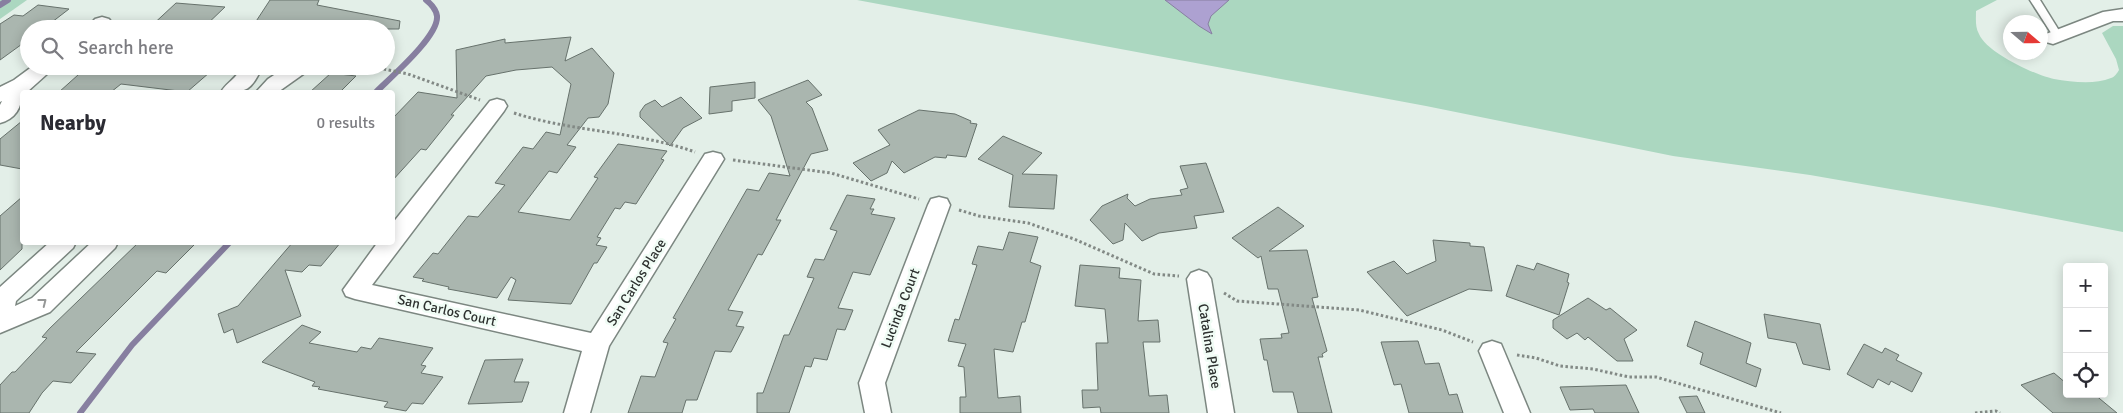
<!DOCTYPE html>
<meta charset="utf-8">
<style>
:root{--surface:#fff;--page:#f2f2f3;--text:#2b2b33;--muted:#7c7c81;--line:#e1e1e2}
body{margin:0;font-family:Signika,sans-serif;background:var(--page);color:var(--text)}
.controls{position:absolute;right:15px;bottom:15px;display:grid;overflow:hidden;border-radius:5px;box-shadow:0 2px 12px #0003}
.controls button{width:45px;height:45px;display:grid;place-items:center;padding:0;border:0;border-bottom:1px solid var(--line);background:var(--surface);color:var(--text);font:25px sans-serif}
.compass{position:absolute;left:2003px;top:15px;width:45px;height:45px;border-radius:50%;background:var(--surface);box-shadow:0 2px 12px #0003;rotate:110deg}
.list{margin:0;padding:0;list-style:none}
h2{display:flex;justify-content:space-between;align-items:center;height:65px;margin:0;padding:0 20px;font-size:21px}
h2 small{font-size:16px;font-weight:400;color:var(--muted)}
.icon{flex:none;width:28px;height:28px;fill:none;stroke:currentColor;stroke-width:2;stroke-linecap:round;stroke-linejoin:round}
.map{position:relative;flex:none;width:2123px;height:413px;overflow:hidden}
.search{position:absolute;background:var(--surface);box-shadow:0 2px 12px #0003;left:20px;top:20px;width:375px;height:55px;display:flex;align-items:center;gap:12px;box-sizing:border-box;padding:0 18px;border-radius:28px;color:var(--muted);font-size:19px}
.panel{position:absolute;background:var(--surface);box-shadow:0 2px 12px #0003;left:20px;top:90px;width:375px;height:155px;border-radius:5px}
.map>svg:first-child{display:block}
</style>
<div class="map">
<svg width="2123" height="413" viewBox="0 0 2123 413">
<rect width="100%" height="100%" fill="#e3efe8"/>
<!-- green -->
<g fill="#abd7c0">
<path d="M0,0H27L0,19Z"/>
<path d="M857,0H1997L1976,11C1976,19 1975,27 1979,34C1987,53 2035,75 2054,79C2072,82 2094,85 2111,78C2115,77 2117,73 2119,70L2116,59L2102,33L2113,26H2123V232L1994,207L1810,175L1673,156L1426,106Z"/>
</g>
<!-- water -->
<path fill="#ada1d1" stroke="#877fa0" d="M1165,0H1229L1211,16L1208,24L1212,34L1199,26Z"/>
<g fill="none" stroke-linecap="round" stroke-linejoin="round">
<!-- stream -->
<g stroke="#877fa0" stroke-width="6">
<path d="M0,5L8,0"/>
<path d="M376,92C391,77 439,36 437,16C436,9 431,4 426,0"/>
<path d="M80,413L132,345L230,242"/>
</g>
</g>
<!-- building -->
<g fill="#aab6af" stroke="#67726c">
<path d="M270,0H319L317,5L400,21L399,29H251Z"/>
<path d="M176,3L225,7L202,29H148Z"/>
<path d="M38,5L69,9L43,29H29V39L0,60V24L14,15L23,16Z"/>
<path d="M571,37L565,61L592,48L614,73L608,104L599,117L588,118L567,145L576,147L557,173L549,171L518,212L570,220L598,178L594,177L618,144L667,151L661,159L664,160L636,204L625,202L620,209L615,208L597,237L601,238L596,245L607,247L597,263H594L571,304L508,300L516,280L511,277L497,298L448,289L449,287L422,281L424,279L413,277L433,253L438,254L468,216L478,217L505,185L495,183L523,147L533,149L546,132L560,135L571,84L552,67L516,70L486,76L451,115H454L426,150L421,149L392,181V119L418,92L457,98L456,50L505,39V43Z"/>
<path d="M88,66H217L187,92L121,84L111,92H59Z"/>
<path d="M331,73L356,76L340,92H310Z"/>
<path d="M808,80L822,95L806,102L812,108L828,150L811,154L776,220H781L762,255L758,254L728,310L743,312L736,326L744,327L731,352L715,351L697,400H686L682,413H628L641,376L655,377L668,343L663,342L676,319L673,318L747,189L759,191L769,173L790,176L771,116L758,100Z"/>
<path d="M755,82V98L732,101V111L709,114L710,87Z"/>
<path d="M681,97L702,118L683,128L670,146L640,117V112L645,105L655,100L662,107Z"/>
<path d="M919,110L955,114L971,121L970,123L977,124L966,157L947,155L946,158L935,157L904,173L892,161L887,173L871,181L853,163L890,145L878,130Z"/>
<path d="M22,121V169L0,165V139Z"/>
<path d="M1003,136L1042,153L1022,174L1057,175L1054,209L1009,207L1013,175L978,159Z"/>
<path d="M1206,163L1224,212L1194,216L1197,228L1159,233L1142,241L1125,223L1123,240L1113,244L1090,220L1102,206L1128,194L1127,198L1135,206L1150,199L1182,195L1180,190L1188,188L1180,166Z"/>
<path d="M847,195L875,199L870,209H874L871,214L895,218L870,275L853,272L838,308L853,310L845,330L837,329L827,360L814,358L811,367L805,366L789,413H757V393H763L784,335H789L814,278L807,277L815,259L824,260L837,231L830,229Z"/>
<path d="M22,197V249L0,270V216Z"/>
<path d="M1278,207L1304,226L1269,251L1307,250L1318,297L1312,298L1327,351L1322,354L1323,357H1318L1332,413H1298L1293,392H1273L1267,360H1264L1260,339L1282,338L1281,334L1289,333L1278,289H1268L1261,256L1258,258L1232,238Z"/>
<path d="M1009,232L1038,237L1030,262L1041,266L1025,322H1022L1013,352L994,349L998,398L1020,396L1021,413H960V397H966L964,367L958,366L966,344L948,341L955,319L959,320L977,265L972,264L978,246L1003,250Z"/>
<path d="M1433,240L1470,243V246L1484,247L1492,291L1469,289L1407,316L1367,272L1394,261L1407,274L1436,261Z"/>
<path d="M139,242H197L166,273L157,271L76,352L96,354L71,383L53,381L42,393L29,413H0V385L12,372H15L47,338L42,337L49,329Z"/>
<path d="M293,242H341L321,266L309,265L302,272L285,270L301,316L237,343L233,329L224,333L218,314L238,306Z"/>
<path d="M1537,263L1569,274L1567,282L1569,283L1559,315L1506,296L1517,265L1534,270Z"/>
<path d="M1080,265L1120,268L1119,278L1141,280L1138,321L1158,320L1160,342H1143L1149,396L1167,395L1169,413H1101L1100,407L1083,408L1082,390H1098L1096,343H1108L1105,309L1075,306Z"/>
<path d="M1588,298L1606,310L1610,308L1637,330L1624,339L1633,361H1617L1588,337L1585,340L1577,333L1567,339L1553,328V320Z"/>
<path d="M1764,314L1820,324L1830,370L1803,364L1796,343L1768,338Z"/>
<path d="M1695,321L1751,343L1746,363L1761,369L1756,387L1700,364L1703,353L1687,346Z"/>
<path d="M302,325L321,332L309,343L357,352L361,347L371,349L379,338L433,348L421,365L426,366L421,373L443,377L423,404L412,403L406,411L384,407L388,402L318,389L320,387L312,386L315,382L262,362Z"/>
<path d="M1418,341L1425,364L1439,363L1449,395L1457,394L1463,413H1409L1401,384L1394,385L1381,342Z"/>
<path d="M1864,344L1882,353L1885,348L1899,355L1896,360L1922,373L1912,392L1891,381L1889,385L1878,379L1873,388L1847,374Z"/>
<path d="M523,359L514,382H529L522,402L468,404L485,360Z"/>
<path d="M2054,373L2067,384V394H2094L2117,413H2053L2021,385Z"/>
<path d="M1626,385L1639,413H1595L1593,409L1570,410L1560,387Z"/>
<path d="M1697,396L1705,413H1687L1679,397Z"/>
</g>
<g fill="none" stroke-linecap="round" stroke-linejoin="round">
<defs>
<path id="service" d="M2030,0H2040L2063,37L2061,39H2055Z"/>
<g id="minor">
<path d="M2123,9V21H2113L2053,44L2046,42L2043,38L2046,34L2103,12Z"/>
<path d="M102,17L109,19L112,23L107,29H86L95,19Z"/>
<path d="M33,66H56L27,92H22C22,108 15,119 0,123V105L2,101L0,102V87L14,80Z"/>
<path d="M243,66H263C250,91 249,92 221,92C226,83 237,78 243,66Z"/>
<path d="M288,66H312L309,70L278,92H256L268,79Z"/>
<path d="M497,99L504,101L507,106L504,111L372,285L591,333L705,154L713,152L721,154L724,159L609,346L590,413H564L582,351L355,299L346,296L343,290L378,242H392V224L490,101Z"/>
<path d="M939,197L947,199L950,205L885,383L891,413H865L859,383L928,205L931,199Z"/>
<path d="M50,242H76L73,248L16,301L15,306L32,298L92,242H118L115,248L50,312L0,333V287Z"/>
<path d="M1199,270L1207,273L1211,279L1234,413H1208L1187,279L1191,273Z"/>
<path d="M1492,341L1501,344L1530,413H1504L1479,351L1483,344Z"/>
</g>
</defs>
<!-- service casing -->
<use href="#service" stroke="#7c8781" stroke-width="3"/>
<!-- minor casing -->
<use href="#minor" stroke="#7c8781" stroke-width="3"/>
<!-- path -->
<g stroke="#828985" stroke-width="3" stroke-dasharray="2.5 2.5" stroke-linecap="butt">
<path d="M369,66L408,74L480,100"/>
<path d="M514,113C573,132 636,131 695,152"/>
<path d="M733,160L831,173L919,199"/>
<path d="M959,210L979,216L1028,223L1074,239L1154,274L1179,276"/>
<path d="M1224,293L1237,301L1359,310L1442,330L1473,342"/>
<path d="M1517,355L1536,358L1560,366L1593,369L1629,377H1656L1781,413"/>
<path d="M1975,413L1996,411L2000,413"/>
</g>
<!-- service -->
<use href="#service" fill="#fff" fill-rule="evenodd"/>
<!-- minor -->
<use href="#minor" fill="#fff" fill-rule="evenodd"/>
</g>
<!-- one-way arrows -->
<defs><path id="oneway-chevron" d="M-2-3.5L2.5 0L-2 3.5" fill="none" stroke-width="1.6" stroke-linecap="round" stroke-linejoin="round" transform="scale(1.25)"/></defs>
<use stroke="#969897" href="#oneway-chevron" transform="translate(43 302) rotate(-38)"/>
<g text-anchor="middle" stroke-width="5" stroke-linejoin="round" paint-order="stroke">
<!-- street labels -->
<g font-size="14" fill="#2d312f" stroke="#f0fcf5">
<text transform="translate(636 282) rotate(-58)" y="5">San Carlos Place</text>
<text transform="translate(900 308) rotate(-69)" y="5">Lucinda Court</text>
<text transform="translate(447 310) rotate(13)" y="5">San Carlos Court</text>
<text transform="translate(1210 346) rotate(81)" y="5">Catalina Place</text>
</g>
</g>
</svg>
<div class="controls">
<button>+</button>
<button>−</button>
<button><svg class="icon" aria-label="locate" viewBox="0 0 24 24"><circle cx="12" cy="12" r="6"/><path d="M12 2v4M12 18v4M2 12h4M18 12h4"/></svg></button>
</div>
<svg class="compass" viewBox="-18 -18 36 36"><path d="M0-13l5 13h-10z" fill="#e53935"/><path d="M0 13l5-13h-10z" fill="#7c7c81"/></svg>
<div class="search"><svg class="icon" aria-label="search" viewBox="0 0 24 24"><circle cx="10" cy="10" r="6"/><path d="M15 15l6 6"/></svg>Search here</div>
<section class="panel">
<h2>Nearby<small>0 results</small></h2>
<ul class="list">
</ul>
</section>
</div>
